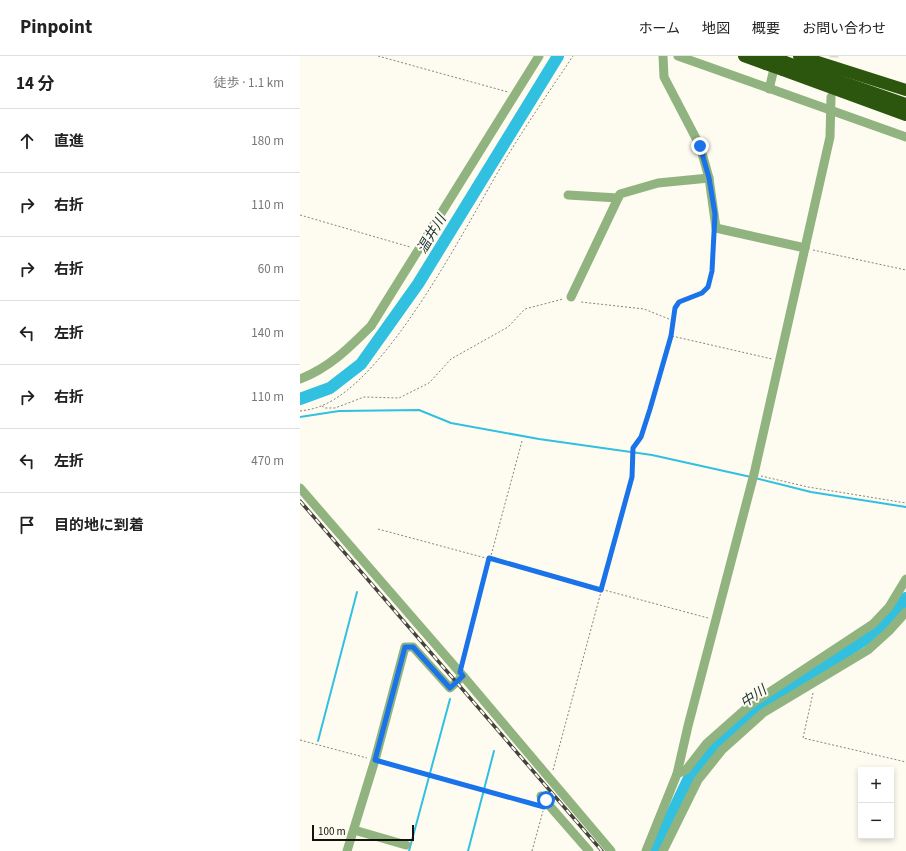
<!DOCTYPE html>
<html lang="ja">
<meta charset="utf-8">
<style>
:root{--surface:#fff;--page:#f2f2f2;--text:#222;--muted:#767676;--line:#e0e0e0}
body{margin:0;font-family:"Source Sans 3","Noto Sans JP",sans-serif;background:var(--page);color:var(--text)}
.controls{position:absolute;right:12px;bottom:12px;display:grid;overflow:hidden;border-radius:0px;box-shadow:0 2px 6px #0003}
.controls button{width:36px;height:36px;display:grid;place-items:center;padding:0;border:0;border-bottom:1px solid var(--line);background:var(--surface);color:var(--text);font:20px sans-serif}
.scale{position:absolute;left:12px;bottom:10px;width:102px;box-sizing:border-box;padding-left:4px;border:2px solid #13120e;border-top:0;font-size:11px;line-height:14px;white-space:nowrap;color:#13120e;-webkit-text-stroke:3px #fefcf0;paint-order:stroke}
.stop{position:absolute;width:12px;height:12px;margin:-9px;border:3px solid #1a73e8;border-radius:50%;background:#fff}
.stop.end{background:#1a73e8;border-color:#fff;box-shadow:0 1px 4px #0008}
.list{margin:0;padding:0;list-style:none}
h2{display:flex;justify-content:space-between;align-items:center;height:52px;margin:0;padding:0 16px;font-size:17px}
h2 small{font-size:13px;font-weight:400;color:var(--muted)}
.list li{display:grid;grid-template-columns:26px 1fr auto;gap:12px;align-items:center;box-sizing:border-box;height:64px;padding:0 16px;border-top:1px solid var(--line)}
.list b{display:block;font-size:15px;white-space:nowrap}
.list em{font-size:13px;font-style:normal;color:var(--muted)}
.icon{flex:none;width:22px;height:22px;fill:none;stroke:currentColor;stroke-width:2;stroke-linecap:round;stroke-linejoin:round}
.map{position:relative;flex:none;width:606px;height:795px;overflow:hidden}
header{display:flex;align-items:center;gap:24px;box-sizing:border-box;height:56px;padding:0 20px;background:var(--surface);border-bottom:1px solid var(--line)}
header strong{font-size:19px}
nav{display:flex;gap:22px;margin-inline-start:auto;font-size:14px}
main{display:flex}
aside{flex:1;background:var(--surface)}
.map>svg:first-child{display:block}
</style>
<header>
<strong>Pinpoint</strong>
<nav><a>ホーム</a><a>地図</a><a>概要</a><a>お問い合わせ</a></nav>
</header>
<main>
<aside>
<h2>14 分<small>徒歩 · 1.1 km</small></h2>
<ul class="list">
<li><svg class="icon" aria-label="ahead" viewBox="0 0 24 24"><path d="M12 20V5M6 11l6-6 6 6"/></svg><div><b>直進</b></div><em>180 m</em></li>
<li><svg class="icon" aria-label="right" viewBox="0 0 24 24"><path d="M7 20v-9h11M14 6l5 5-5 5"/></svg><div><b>右折</b></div><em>110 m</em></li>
<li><svg class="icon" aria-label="right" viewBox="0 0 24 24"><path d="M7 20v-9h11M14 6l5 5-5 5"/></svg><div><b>右折</b></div><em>60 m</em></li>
<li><svg class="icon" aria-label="left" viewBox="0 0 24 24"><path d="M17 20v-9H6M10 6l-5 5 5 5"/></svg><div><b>左折</b></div><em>140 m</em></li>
<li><svg class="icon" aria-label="right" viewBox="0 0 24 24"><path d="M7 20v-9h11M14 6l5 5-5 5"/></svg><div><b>右折</b></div><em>110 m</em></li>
<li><svg class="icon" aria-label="left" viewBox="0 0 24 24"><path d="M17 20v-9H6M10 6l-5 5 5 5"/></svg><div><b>左折</b></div><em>470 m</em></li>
<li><svg class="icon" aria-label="arrive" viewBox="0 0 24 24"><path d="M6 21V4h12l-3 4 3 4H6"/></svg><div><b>目的地に到着</b></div></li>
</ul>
</aside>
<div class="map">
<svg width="606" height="795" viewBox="0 0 606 795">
<rect width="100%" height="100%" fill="#fefcf0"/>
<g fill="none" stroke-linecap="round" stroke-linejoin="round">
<!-- stream -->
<g stroke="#31c0e0" stroke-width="2">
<path d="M0,361L39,355L119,354L151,367L239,383L352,399L451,421"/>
<path d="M455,422L511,436L606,451"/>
<path d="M18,685L57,536"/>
<path d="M109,795L150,643"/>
<path d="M168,795L194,695"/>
</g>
<!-- river -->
<g stroke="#31c0e0" stroke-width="12">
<path d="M0,343L30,332L61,308L118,228L258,0"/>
<path d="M354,795L388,724L435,670L455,655L575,577L594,559L606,542"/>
</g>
<!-- minor-tunnel -->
<path stroke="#dbd9ce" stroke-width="9" stroke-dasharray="9 4.5" stroke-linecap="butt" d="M533,15L534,0"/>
<!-- path -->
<g stroke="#85837c" stroke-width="1" stroke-dasharray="2 2" stroke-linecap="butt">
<path d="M78,0L208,36"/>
<path d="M0,159L110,191"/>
<path d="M513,194L606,214"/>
<path d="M374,265C377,233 394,250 407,232C414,222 414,192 414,179"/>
<path d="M372,280L472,303"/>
<path d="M22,350L25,352H35L64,341L99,342L129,327L151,303L208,271L225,253L263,243"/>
<path d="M0,355C7,354 14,353 21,350C88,324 165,172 202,109C224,72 249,36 273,0"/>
<path d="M461,420L508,431L606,447"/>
<path d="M78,473L408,562"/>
<path d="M162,607L222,385"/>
<path d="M513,637L503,682L606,706"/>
<path d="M0,684L67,702"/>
<path d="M83,707L238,750"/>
<path d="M253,714L332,421L333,392L345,371L374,265L344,253L281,246"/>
<path d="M232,795L243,755"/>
</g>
<!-- minor -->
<g stroke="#90b37f" stroke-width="9">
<path d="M363,0L364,21L400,90L409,122L416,172L505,192"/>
<path d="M378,0L606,81"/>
<path d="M469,33L476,5"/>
<path d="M268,139L318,142"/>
<path d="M271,241L320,138L358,127L409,122"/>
<path d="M0,323C29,312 49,292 71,270L239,0"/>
<path d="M0,432L163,620L311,795"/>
<path d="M377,718L386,714L407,687L450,649L573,568L589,551L606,523"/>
<path d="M241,740L289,795"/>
<path d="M54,774L106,789"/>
<path d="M47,795L75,704L105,591H113L150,632L163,620"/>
<path d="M346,795L377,718L388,670L454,418L530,81L531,41"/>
<path d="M363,795L398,724L422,694L463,657L568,594L589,575L606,556"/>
</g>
<!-- highway -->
<g stroke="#2c560e" stroke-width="12">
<path d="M444,0L466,8"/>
<path d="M499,0L606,34"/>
<path d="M485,6L606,48"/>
<path d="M483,14L606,59"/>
</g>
<defs>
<path id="rail" d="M0,445L302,795"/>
</defs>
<!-- rail casing -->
<use href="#rail" stroke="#43423c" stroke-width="3.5"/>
<!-- rail -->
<use href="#rail" stroke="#fefcf0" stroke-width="2" stroke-dasharray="6" stroke-linecap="butt"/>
<!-- highway-bridge -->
<g stroke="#2c560e" stroke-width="12">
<path d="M468,0L485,6"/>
<path d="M466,8L483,14"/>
</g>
</g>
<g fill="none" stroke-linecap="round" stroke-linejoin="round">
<!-- route -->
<path stroke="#1a73e8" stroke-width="5" d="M246,744L244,751L75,704L105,591H113L150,632L163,620L160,616L189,502L301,534L332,421L333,392L341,381L350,353L371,280L375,252L379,246L402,237L408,231L412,215L415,158L409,122L400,90"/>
</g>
<g text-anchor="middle" stroke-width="4" stroke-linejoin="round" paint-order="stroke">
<!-- water labels -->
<g font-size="14" font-style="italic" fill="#1c3339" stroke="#fefcf0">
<text transform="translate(131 178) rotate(-59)" y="5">温井川</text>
<text transform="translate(453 640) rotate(-34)" y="5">中川</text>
</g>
</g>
</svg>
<div class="controls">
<button>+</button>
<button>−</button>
</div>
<div class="scale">100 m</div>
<div class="stop" style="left:246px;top:744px"></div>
<div class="stop end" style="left:400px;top:90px"></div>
</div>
</main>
